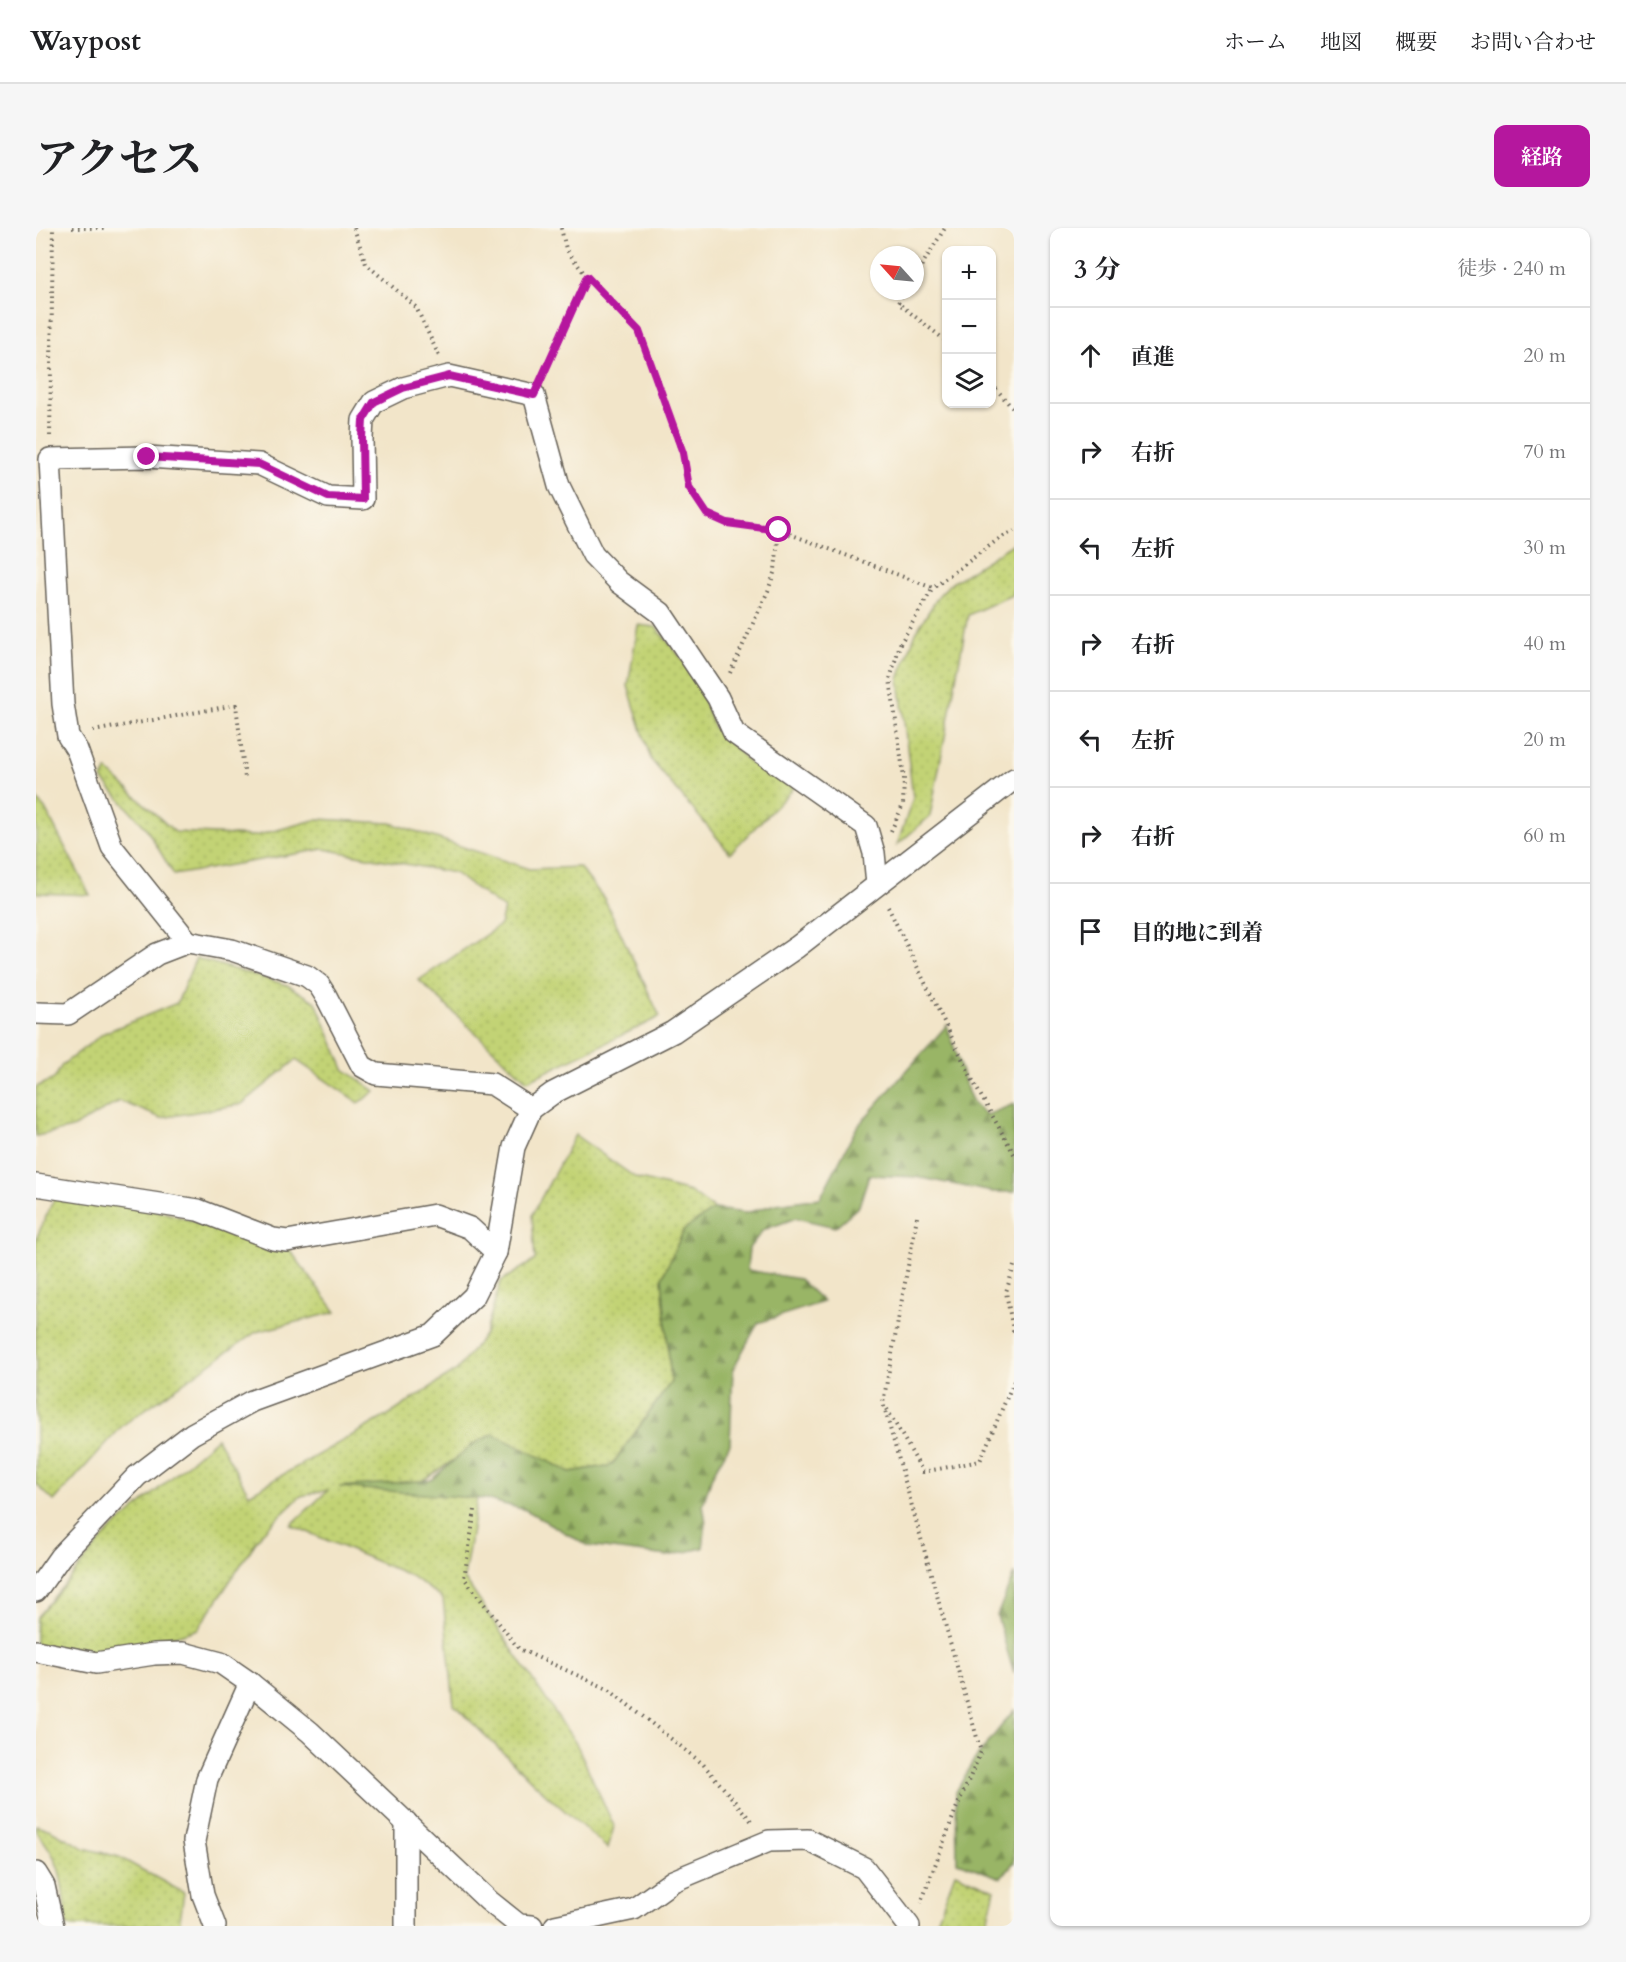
<!DOCTYPE html>
<html lang="ja">
<meta charset="utf-8">
<style>
:root{--surface:#fff;--page:#f6f6f6;--text:#202124;--muted:#757577;--line:#e0e0e0;--accent:#b5179e}
body{margin:0;font-family:Cardo,"Noto Serif JP",serif;background:var(--page);color:var(--text)}
.controls{position:absolute;right:18px;top:18px;display:grid;overflow:hidden;border-radius:12px;box-shadow:0 2px 4px #0004}
.controls button{width:54px;height:54px;display:grid;place-items:center;padding:0;border:0;border-bottom:2px solid var(--line);background:var(--surface);color:var(--text);font:30px sans-serif}
.compass{position:absolute;left:834px;top:18px;width:54px;height:54px;border-radius:50%;background:var(--surface);box-shadow:0 2px 4px #0004;rotate:297deg}
.stop{position:absolute;width:18px;height:18px;margin:-14px;border:4px solid #b5179e;border-radius:50%;background:#fff}
.stop.end{background:#b5179e;border-color:#fff;box-shadow:0 2px 6px #0008}
.list{margin:0;padding:0;list-style:none}
h2{display:flex;justify-content:space-between;align-items:center;height:78px;margin:0;padding:0 24px;font-size:26px}
h2 small{font-size:20px;font-weight:400;color:var(--muted)}
.list li{display:grid;grid-template-columns:39px 1fr auto;gap:18px;align-items:center;box-sizing:border-box;height:96px;padding:0 24px;border-top:2px solid var(--line)}
.list b{display:block;font-size:22px;white-space:nowrap}
.list em{font-size:20px;font-style:normal;color:var(--muted)}
.icon{flex:none;width:33px;height:33px;fill:none;stroke:currentColor;stroke-width:2;stroke-linecap:round;stroke-linejoin:round}
.map{position:relative;flex:none;width:978px;height:1698px;overflow:hidden;border-radius:12px}
header{display:flex;align-items:center;gap:36px;box-sizing:border-box;height:84px;padding:0 30px;background:var(--surface);border-bottom:2px solid var(--line)}
header strong{font-size:28px}
nav{display:flex;gap:33px;margin-inline-start:auto;font-size:21px}
.intro{display:flex;align-items:center;justify-content:space-between;box-sizing:border-box;height:144px;padding:0 36px}
h1{margin:0;font-size:42px}
.button{padding:15px 27px;border-radius:12px;background:var(--accent);color:#fff;font-size:21px;font-weight:700}
main{display:flex;gap:36px;padding:0 36px}
aside{flex:1;background:var(--surface);border-radius:12px;box-shadow:0 2px 4px #0004}
.map>svg:first-child{display:block}
</style>
<header>
<strong>Waypost</strong>
<nav><a>ホーム</a><a>地図</a><a>概要</a><a>お問い合わせ</a></nav>
</header>
<div class="intro"><h1>アクセス</h1><a class="button">経路</a></div>
<main>
<div class="map">
<svg width="978" height="1698" viewBox="0 0 978 1698">
<defs>
<pattern id="grass-dots" width="8" height="8" patternUnits="userSpaceOnUse" patternTransform="scale(1.5)"><rect width="8" height="8" fill="#c2d375"/><path d="M2 2h.1M6 6h.1" fill="none" stroke="#a6b565" stroke-width="1.8" stroke-linecap="round"/></pattern>
<pattern id="forest-firs" width="22" height="20" patternUnits="userSpaceOnUse" patternTransform="scale(1.5)"><rect width="22" height="20" fill="#99b566"/><path d="M5 1l3.5 6h-7zM16 11l3.5 6h-7z" fill="#7c9253"/></pattern>
</defs>
<rect width="100%" height="100%" fill="#fbf7ec"/>
<filter id="ink" filterUnits="userSpaceOnUse"><feTurbulence type="fractalNoise" baseFrequency=".0167" numOctaves="2"/><feDisplacementMap in="SourceGraphic" scale="12" xChannelSelector="R" yChannelSelector="G"/><feConvolveMatrix kernelMatrix="1 2 1 2 8 2 1 2 1" color-interpolation-filters="sRGB"/></filter>
<filter id="wash" filterUnits="userSpaceOnUse"><feTurbulence type="fractalNoise" baseFrequency=".008" numOctaves="4" result="noise"/><feDisplacementMap in="SourceGraphic" scale="24" xChannelSelector="R" yChannelSelector="G"/><feGaussianBlur stdDeviation="1.35" result="paint"/><feColorMatrix in="noise" values="0 0 0 0 0 0 0 0 0 0 0 0 0 0 0 0 0 1.4 0 .05"/><feComposite in="paint" operator="in"/></filter>
<g filter="url(#wash)">
<rect width="100%" height="100%" fill="#f2e5c9"/>
<!-- grass -->
<g fill="url(#grass-dots)" stroke="#6f7848" stroke-width="1.5">
<path d="M978,315V366L932,387L894,588L861,617L877,570L863,451L880,404L903,367L914,356Z"/>
<path d="M602,397L620,399L658,446L678,500L714,535L759,559L694,625L615,532L592,458Z"/>
<path d="M71,542L139,604L219,608L282,591L355,595L493,641L543,639L569,672L624,789L491,853L383,752L464,697L468,681L418,645L288,621L138,647L110,600L66,551Z"/>
<path d="M0,570L9,581L54,667L0,665Z"/>
<path d="M160,730L251,757L280,774L308,841L339,863L323,875L260,832L206,876L125,890L84,873L36,900L0,908V859L18,851L26,837L68,805L141,775Z"/>
<path d="M539,907L600,950L654,964L678,981L648,1002L626,1050L635,1154L576,1237L534,1244L457,1206L386,1253L321,1259L441,1270L428,1350L541,1517L578,1598L572,1621L503,1560L418,1477L407,1371L375,1348L255,1297L292,1262L265,1268L226,1305L162,1401L120,1414L55,1424L0,1418V1390L73,1304L181,1210L213,1266L359,1183L421,1142L449,1106L465,1053L499,1032L496,987Z"/>
<path d="M21,964L89,973L253,1021L300,1084L220,1104L87,1197L18,1273L0,1256V1011Z"/>
<path d="M0,1597L15,1602L48,1620L83,1629L148,1665L143,1698H31C25,1656 30,1638 0,1603Z"/>
<path d="M919,1645L959,1662L950,1698H899Z"/>
</g>
<!-- forest -->
<g fill="url(#forest-firs)" stroke="#5a6841" stroke-width="1.5">
<path d="M911,797L932,864L938,876L951,887L978,876V964H956L881,949L833,947L823,978L799,999L760,990L727,1002L713,1020L711,1042L763,1051L787,1074L722,1095L697,1141L694,1216L676,1248L667,1276L670,1295L667,1320L632,1328L552,1318L490,1282L449,1271L303,1259L395,1252L437,1216L457,1206L534,1244L576,1237L635,1154L626,1050L648,1002L678,981L710,985L740,976L784,970L821,899Z"/>
<path d="M978,1345V1446L961,1388Z"/>
<path d="M978,1482V1634L965,1650L921,1634L920,1564L936,1535Z"/>
</g>
</g>
<g filter="url(#ink)">
<g fill="none" stroke-linecap="round" stroke-linejoin="round">
<defs>
<g id="minor">
<path d="M152,714L76,619L41,522L32,508L27,476L14,231L111,229L223,236L292,269L327,271L326,210L327,192L338,174L367,160L413,148L498,167L523,258L557,327L583,354L625,385L682,470L698,505L830,598L838,625L841,656"/>
<path d="M0,785L32,786L121,726L152,714L196,722L271,748L283,757L290,768L326,838L340,846L456,856L495,881"/>
<path d="M0,957L162,982L237,1011L251,1013L399,987L434,1000L460,1024"/>
<path d="M0,1363L24,1329L101,1248L156,1206L216,1173L397,1107L438,1068L460,1024L478,919L495,881L517,865L637,804L761,719L978,551"/>
<path d="M0,1423L60,1435L118,1426L147,1425L185,1435L214,1455L274,1504L453,1673L483,1697L496,1698"/>
<path d="M0,1645L8,1658L17,1698"/>
<path d="M179,1698L167,1667L158,1613L171,1551L214,1455"/>
<path d="M370,1698V1594"/>
<path d="M519,1698L598,1681L637,1653L733,1613L772,1612L828,1640L873,1698"/>
</g>
</defs>
<!-- minor casing -->
<use href="#minor" stroke="#676259" stroke-width="24"/>
<!-- path -->
<g stroke="#676259" stroke-width="4" stroke-dasharray="1.5 4.5" stroke-linecap="butt">
<path d="M36,0H69"/>
<path d="M318,0L330,36L380,79L403,128"/>
<path d="M525,0L530,21L551,49L603,103L647,225L653,259L671,286L691,295L743,302L897,360L964,310L978,303"/>
<path d="M879,48L909,0"/>
<path d="M869,63L862,75L910,113"/>
<path d="M507,147L551,49"/>
<path d="M956,156L978,182"/>
<path d="M14,208L17,0"/>
<path d="M694,445L732,363L739,342L743,302"/>
<path d="M57,503L200,477L209,550"/>
<path d="M855,603L867,577L868,550L854,451L864,416L897,360"/>
<path d="M852,679L940,859L978,926"/>
<path d="M881,989L847,1175L945,1524L920,1581L885,1675"/>
<path d="M978,1038L970,1064L978,1108"/>
<path d="M851,1181L887,1244L944,1233L978,1153"/>
<path d="M439,1282L428,1350L483,1421L572,1461L667,1536L717,1595"/>
</g>
<!-- minor -->
<use href="#minor" stroke="#fff" stroke-width="21"/>
</g>
</g>
<g fill="none" stroke-linecap="round" stroke-linejoin="round" filter="url(#ink)">
<!-- route -->
<path stroke="#b5179e" stroke-width="8" d="M111,229L223,236L292,269L327,271L326,210L327,192L338,174L367,160L413,148L498,167L551,49L603,103L647,225L653,259L671,286L691,295L743,302"/>
</g>
</svg>
<div class="controls">
<button>+</button>
<button>−</button>
<button><svg class="icon" aria-label="layers" viewBox="0 0 24 24"><path d="M12 4l9 5-9 5-9-5zM3 14l9 5 9-5"/></svg></button>
</div>
<svg class="compass" viewBox="-18 -18 36 36"><path d="M0-13l5 13h-10z" fill="#e53935"/><path d="M0 13l5-13h-10z" fill="#757577"/></svg>
<div class="stop" style="left:743px;top:302px"></div>
<div class="stop end" style="left:111px;top:229px"></div>
</div>
<aside>
<h2>3 分<small>徒歩 · 240 m</small></h2>
<ul class="list">
<li><svg class="icon" aria-label="ahead" viewBox="0 0 24 24"><path d="M12 20V5M6 11l6-6 6 6"/></svg><div><b>直進</b></div><em>20 m</em></li>
<li><svg class="icon" aria-label="right" viewBox="0 0 24 24"><path d="M7 20v-9h11M14 6l5 5-5 5"/></svg><div><b>右折</b></div><em>70 m</em></li>
<li><svg class="icon" aria-label="left" viewBox="0 0 24 24"><path d="M17 20v-9H6M10 6l-5 5 5 5"/></svg><div><b>左折</b></div><em>30 m</em></li>
<li><svg class="icon" aria-label="right" viewBox="0 0 24 24"><path d="M7 20v-9h11M14 6l5 5-5 5"/></svg><div><b>右折</b></div><em>40 m</em></li>
<li><svg class="icon" aria-label="left" viewBox="0 0 24 24"><path d="M17 20v-9H6M10 6l-5 5 5 5"/></svg><div><b>左折</b></div><em>20 m</em></li>
<li><svg class="icon" aria-label="right" viewBox="0 0 24 24"><path d="M7 20v-9h11M14 6l5 5-5 5"/></svg><div><b>右折</b></div><em>60 m</em></li>
<li><svg class="icon" aria-label="arrive" viewBox="0 0 24 24"><path d="M6 21V4h12l-3 4 3 4H6"/></svg><div><b>目的地に到着</b></div></li>
</ul>
</aside>
</main>
